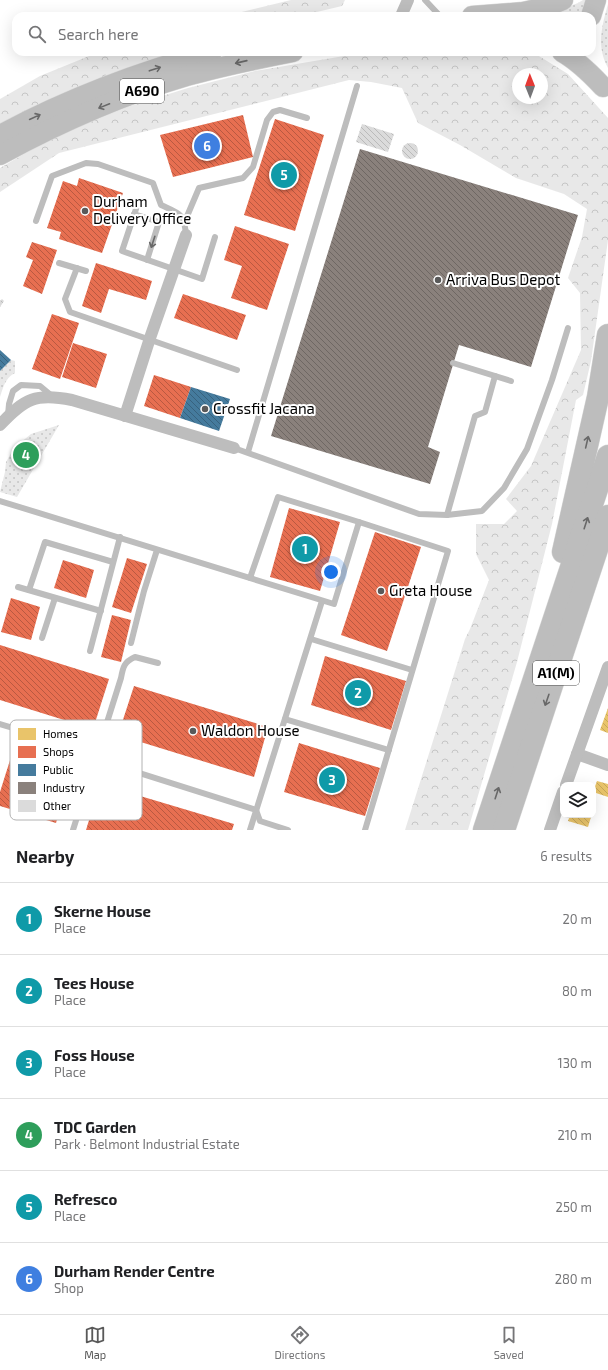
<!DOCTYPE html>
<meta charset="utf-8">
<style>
:root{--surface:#fff;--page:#f6f6f6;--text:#202124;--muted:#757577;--line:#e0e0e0;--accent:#595959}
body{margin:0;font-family:"Exo 2",sans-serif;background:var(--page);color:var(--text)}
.controls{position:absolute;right:12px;bottom:12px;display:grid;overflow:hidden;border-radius:8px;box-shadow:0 4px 16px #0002}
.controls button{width:36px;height:36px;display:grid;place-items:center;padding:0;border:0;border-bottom:1px solid var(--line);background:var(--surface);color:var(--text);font:20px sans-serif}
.compass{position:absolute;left:512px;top:68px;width:36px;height:36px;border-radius:50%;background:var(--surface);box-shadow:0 4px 16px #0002;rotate:359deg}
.you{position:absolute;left:331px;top:572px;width:14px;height:14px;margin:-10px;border:3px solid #fff;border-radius:50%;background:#1a73e8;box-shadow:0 0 0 6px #1a73e833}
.badge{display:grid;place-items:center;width:26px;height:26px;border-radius:50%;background:var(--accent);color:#fff;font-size:13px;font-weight:700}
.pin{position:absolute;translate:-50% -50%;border:2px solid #fff;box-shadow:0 1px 4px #0006}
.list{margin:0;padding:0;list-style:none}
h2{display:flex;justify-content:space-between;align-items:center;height:52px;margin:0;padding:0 16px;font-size:17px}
h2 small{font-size:13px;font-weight:400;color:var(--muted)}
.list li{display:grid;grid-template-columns:26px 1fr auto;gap:12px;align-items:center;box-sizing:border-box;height:72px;padding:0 16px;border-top:1px solid var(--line)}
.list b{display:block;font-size:15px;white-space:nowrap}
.list p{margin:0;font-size:13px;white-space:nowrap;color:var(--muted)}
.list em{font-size:13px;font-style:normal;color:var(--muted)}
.icon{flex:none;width:22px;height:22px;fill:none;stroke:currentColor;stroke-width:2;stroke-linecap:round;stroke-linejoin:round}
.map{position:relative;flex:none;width:608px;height:830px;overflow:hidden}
.search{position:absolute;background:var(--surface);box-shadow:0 4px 16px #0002;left:12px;right:12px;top:12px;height:44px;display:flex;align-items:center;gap:10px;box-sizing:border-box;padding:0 14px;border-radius:12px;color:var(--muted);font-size:15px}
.sheet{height:484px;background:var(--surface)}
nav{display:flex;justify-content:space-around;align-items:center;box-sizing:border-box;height:56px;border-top:1px solid var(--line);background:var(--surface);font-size:11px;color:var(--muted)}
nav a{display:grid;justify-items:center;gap:2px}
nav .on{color:var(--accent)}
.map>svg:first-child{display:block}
</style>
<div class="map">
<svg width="608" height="830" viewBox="0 0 608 830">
<defs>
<pattern id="grass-dots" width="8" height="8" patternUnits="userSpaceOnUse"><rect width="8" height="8" fill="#e8e8e8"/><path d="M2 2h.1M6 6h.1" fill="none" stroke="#c5c5c5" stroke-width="1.8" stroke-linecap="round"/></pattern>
<pattern id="forest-crowns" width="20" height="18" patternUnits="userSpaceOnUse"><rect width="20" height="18" fill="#e8e8e8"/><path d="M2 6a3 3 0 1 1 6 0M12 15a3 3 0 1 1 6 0" fill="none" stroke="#c5c5c5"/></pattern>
<pattern id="homes-back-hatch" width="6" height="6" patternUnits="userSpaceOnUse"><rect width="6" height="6" fill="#e9c46a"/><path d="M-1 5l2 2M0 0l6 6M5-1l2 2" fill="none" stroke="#c6a75a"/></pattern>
<pattern id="shops-back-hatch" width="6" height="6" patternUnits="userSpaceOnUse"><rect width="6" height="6" fill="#e76f51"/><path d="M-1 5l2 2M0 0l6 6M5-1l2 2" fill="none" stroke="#b95941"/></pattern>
<pattern id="public-back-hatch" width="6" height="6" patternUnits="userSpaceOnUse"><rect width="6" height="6" fill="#457b9d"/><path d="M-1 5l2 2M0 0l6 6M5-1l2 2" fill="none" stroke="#37627e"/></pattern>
<pattern id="industry-back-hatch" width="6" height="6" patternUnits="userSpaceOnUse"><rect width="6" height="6" fill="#8a817c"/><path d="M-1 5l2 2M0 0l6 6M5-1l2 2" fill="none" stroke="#6e6763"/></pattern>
<pattern id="building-back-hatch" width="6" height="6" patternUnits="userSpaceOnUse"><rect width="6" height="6" fill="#dbdbdb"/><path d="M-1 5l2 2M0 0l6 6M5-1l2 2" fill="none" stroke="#bababa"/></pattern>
</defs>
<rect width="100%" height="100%" fill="#fff"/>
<!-- grass -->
<g fill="url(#grass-dots)">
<path d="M583,0H587L581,16H544L578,3Z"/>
<path d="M608,4V68C596,47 602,25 608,4Z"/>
<path d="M11,360L15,361V373C5,378 3,388 0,397V371Z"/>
<path d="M59,425L17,497L0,492L5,472L6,462L14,448L31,434Z"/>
</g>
<!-- forest -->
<g fill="url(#forest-crowns)" fill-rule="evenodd">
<path d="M291,0H345L342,6L300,16H225Z"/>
<path d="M99,52H184L0,128V99L40,76Z"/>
<path d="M381,52H530L534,53L568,74L608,118V240L591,361L583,395L576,400L552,524L517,662L468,830H405L465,639L470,629L489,580L476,554V524H504L517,511L506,499L531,466L581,350L580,293L568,278L582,237L587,209L564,194L516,178L460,145L418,123L402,88L371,82L349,80L59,153L0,192V168L51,138L127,107L188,88L255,71L350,55ZM518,74H542V98H518Z"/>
</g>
<!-- homes -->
<g fill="url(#homes-back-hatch)">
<path d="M608,708V733L600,730Z"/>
<path d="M597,781L608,784V797L593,792Z"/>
<path d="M570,815H585L591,817L588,827L568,821Z"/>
</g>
<!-- shops -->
<g fill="url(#shops-back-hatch)">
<path d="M243,115L253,157L173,177L160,135Z"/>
<path d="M275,119L324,135L295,231L244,215Z"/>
<path d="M79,178L123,193L102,253L59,239L61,232L47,228L63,181L77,186Z"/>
<path d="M235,226L289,244L267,310L231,298L242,266L224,260Z"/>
<path d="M32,242L57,250L42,294L23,286L33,260L26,257Z"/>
<path d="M96,263L152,281L146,300L109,289L101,313L82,306Z"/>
<path d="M183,294L246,315L237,340L174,318Z"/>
<path d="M52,314L79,323L60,379L32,369Z"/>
<path d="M73,343L107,354L96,388L62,377Z"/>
<path d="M154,375L191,387L180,418L144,406Z"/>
<path d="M289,508L340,522L320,591L270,577Z"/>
<path d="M375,532L421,547L387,651L341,635Z"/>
<path d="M127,558L147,564L131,613L112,607Z"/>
<path d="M63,560L94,570L86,598L54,588Z"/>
<path d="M11,598L40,607L31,640L1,632Z"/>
<path d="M112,615L131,620L121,662L101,657Z"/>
<path d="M0,645L109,679L93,729L0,700Z"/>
<path d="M325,656L406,681L391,730L311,705Z"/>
<path d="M134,686L268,727L254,777L118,735Z"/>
<path d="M299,743L380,768L365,816L284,792Z"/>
<path d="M11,757L70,775L56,823L0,806V792Z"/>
<path d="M100,784L234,824L232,830H86Z"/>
</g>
<!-- public -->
<g fill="url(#public-back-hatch)">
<path d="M0,350L11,360L0,371Z"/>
<path d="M191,387L230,399L219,431L180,418Z"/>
</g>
<!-- industry -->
<path fill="url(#industry-back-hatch)" d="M360,149L578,215L531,367L459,345L428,447L440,452L430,484L271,436Z"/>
<!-- building -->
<g fill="url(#building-back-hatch)">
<path d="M362,124L394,134L388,152L356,142Z"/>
<circle cx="410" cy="151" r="8"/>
<path d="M2,299L4,301L0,307V301Z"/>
</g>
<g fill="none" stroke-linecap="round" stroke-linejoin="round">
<defs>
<g id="trunk">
<path d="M472,16L523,12L546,7L563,0"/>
<path d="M591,16L596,0"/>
<path d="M562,52C578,61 590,73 603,87"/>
<path d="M0,135C67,99 138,72 212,52"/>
<path d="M0,155C59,123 122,95 187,76C222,66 257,59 293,52"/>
</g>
<g id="motorway">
<path d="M563,552L598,397L608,335"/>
<path d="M484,830L608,456"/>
<path d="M504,830L608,516"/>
</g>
</defs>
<!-- trunk casing -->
<use href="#trunk" stroke="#dbdbdb" stroke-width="21"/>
<!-- motorway casing -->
<use href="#motorway" stroke="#dbdbdb" stroke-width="23"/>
<!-- service -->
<g stroke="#bdbdbd" stroke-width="6">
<path d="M425,0L440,16"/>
<path d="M138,203L122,251L202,279L215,237"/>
<path d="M134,214L159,222L147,260"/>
<path d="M36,221L52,176L86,163L98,164L153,183L161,205C181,214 184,213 186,235"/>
<path d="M185,221L199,188L243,178L253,167L267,120L273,112L280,110L307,118"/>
<path d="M59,263L86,271"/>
<path d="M77,268L65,299L70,312L237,370"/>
<path d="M453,363L511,381"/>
<path d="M8,415L9,404L13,391L21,385L40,386L52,396"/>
<path d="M234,448L419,514L447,515L482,511L504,488L527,449L552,380L568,328"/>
<path d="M248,452L357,86"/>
<path d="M0,501L334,604L359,522L448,551L365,830"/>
<path d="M447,515L475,416L485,412L495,376"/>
<path d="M250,578L278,497L359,522"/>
<path d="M18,587L101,611"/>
<path d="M29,590L45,542L113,562"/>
<path d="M42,638L55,598"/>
<path d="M311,639L412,670"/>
<path d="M131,643L144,591L157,550"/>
<path d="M90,651L120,537"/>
<path d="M285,719L389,750"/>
<path d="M0,724L97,753"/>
<path d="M95,759L256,810L260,821L288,830"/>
<path d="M73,830L121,678C123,667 124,662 135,657L158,663"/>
<path d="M250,830L322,601"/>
</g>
<!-- minor -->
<g stroke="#bdbdbd" stroke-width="12">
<path d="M401,16L408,0"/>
<path d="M125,416L150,338L186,235"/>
<path d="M0,425C25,398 36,393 72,400L234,448"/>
<path d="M577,754L608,765"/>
<path d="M566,785L608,667"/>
<path d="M550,830L563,792"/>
</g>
<!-- trunk -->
<use href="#trunk" stroke="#bdbdbd" stroke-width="20"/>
<!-- motorway -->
<use href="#motorway" stroke="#bdbdbd" stroke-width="22"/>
</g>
<!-- one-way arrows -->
<defs><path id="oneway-shaft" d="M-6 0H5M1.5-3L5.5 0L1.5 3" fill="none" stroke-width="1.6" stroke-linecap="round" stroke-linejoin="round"/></defs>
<g stroke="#686868">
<use href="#oneway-shaft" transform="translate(241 62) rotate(167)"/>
<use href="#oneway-shaft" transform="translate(155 69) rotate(-18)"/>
<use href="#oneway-shaft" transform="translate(104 106) rotate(158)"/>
<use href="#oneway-shaft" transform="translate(35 117) rotate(-25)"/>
<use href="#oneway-shaft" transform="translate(153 242) rotate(108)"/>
<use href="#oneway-shaft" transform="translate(587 442) rotate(-77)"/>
<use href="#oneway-shaft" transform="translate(586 523) rotate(-72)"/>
<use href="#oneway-shaft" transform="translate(547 700) rotate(109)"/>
<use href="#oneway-shaft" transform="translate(497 793) rotate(-72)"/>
</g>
<!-- markers -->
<g fill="#595959" stroke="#fff" stroke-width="1.5">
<circle cx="85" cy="211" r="4"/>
<circle cx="438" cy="280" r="4"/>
<circle cx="205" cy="409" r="4"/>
<circle cx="381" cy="591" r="4"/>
<circle cx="193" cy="731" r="4"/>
</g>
<g text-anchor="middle" stroke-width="4" stroke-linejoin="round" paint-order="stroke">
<!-- shield labels -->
<g fill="#fff" stroke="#4c4c4c" stroke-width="1">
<rect x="120" y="79" width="44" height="24" rx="3"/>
<rect x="533" y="661" width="46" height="24" rx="3"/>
</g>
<g font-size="14" font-weight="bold" fill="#000">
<text x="142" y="96">A690</text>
<text x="556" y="678">A1(M)</text>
</g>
<!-- poi labels -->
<g font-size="15" fill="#000" stroke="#fff" text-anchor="start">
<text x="93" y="207">Durham<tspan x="93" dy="17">Delivery Office</tspan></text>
<text x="446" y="285">Arriva Bus Depot</text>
<text x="213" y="414">Crossfit Jacana</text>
<text x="389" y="596">Greta House</text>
<text x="201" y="736">Waldon House</text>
</g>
</g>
<!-- legend -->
<rect x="10" y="720" width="132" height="100" rx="6" fill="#fff" stroke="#b2b2b2" stroke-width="1"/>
<rect x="18" y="728" width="18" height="12" fill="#e9c46a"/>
<rect x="18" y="746" width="18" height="12" fill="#e76f51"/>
<rect x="18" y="764" width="18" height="12" fill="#457b9d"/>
<rect x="18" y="782" width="18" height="12" fill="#8a817c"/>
<rect x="18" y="800" width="18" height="12" fill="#dbdbdb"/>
<g font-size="11" fill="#000">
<text x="43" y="738">Homes</text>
<text x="43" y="756">Shops</text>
<text x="43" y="774">Public</text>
<text x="43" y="792">Industry</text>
<text x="43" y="810">Other</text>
</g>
</svg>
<div class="controls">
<button><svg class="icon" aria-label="layers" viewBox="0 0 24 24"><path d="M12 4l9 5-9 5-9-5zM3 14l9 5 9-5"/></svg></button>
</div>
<svg class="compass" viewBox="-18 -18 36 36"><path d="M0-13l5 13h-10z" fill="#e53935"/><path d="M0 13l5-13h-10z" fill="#757577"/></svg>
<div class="you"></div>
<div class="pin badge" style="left:305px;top:549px;background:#0f9aa8">1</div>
<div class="pin badge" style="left:358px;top:693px;background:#0f9aa8">2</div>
<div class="pin badge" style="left:332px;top:780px;background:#0f9aa8">3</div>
<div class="pin badge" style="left:26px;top:455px;background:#2e9e5b">4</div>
<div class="pin badge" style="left:284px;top:175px;background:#0f9aa8">5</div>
<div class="pin badge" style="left:207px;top:146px;background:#3f7fe0">6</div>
<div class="search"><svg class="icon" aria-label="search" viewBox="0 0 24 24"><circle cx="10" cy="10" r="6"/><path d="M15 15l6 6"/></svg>Search here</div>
</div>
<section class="sheet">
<h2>Nearby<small>6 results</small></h2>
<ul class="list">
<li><span class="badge" style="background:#0f9aa8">1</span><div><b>Skerne House</b><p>Place</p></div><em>20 m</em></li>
<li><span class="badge" style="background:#0f9aa8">2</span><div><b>Tees House</b><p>Place</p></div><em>80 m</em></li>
<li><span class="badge" style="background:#0f9aa8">3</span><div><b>Foss House</b><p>Place</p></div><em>130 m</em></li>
<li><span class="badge" style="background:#2e9e5b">4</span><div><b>TDC Garden</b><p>Park · Belmont Industrial Estate</p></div><em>210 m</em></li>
<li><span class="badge" style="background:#0f9aa8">5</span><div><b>Refresco</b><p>Place</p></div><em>250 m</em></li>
<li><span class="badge" style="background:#3f7fe0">6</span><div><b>Durham Render Centre</b><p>Shop</p></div><em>280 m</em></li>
</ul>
</section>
<nav>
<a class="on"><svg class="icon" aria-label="map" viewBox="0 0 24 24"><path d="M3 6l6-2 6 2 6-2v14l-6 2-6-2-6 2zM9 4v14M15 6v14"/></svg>Map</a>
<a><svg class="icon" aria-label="directions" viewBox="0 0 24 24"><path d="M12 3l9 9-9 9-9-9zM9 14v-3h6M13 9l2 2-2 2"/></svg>Directions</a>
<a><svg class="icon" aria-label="saved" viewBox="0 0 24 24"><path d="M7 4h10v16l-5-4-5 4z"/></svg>Saved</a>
</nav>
